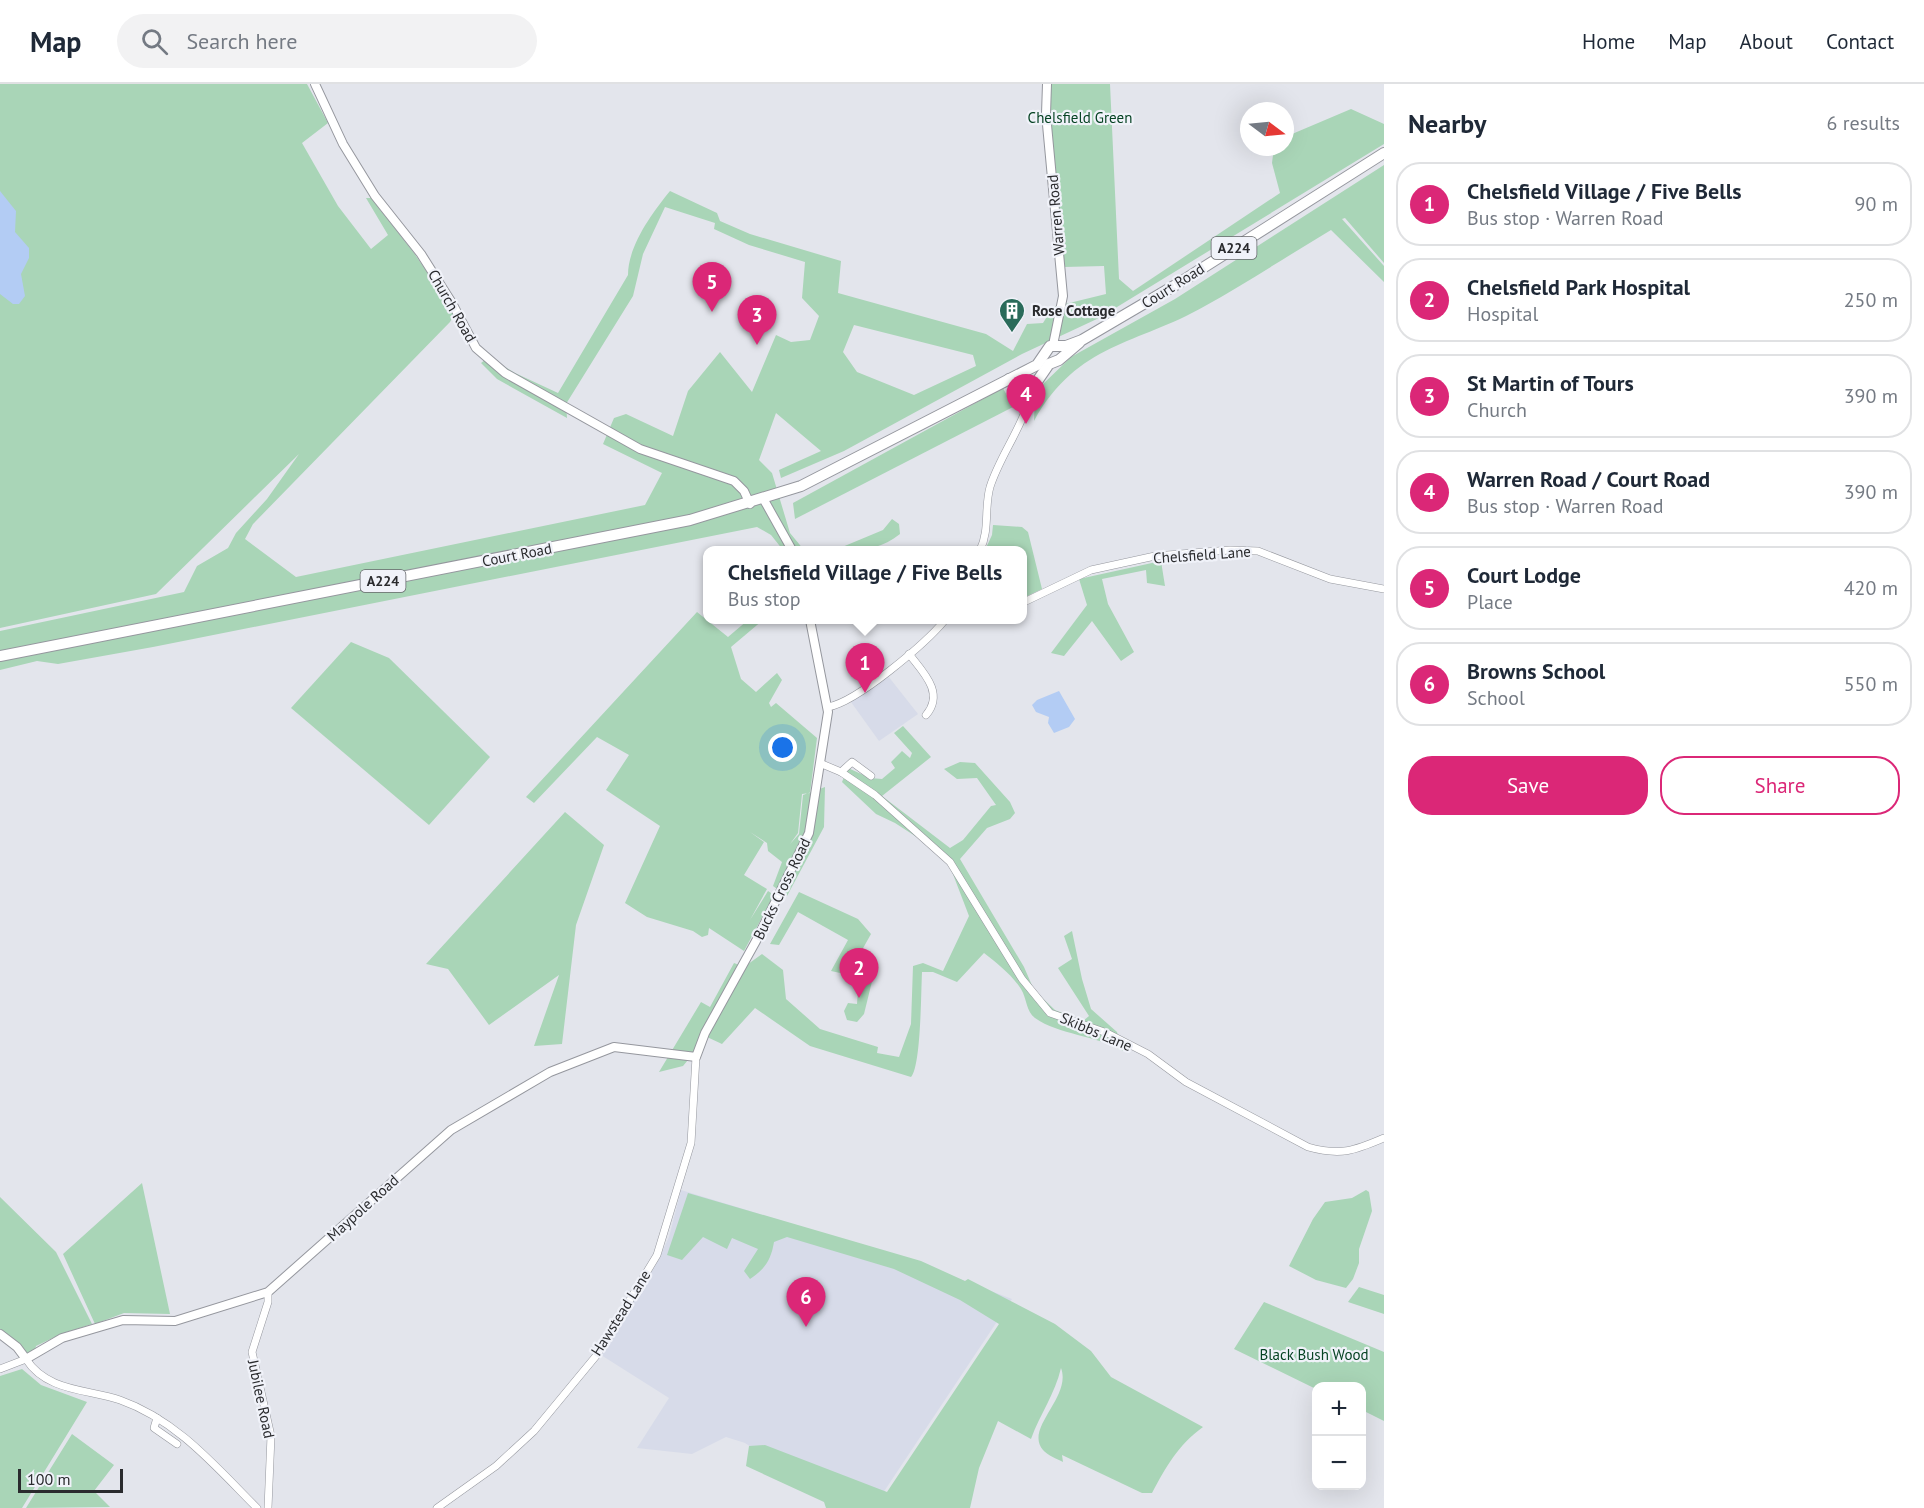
<!DOCTYPE html>
<meta charset="utf-8">
<style>
:root{--surface:#fff;--page:#f2f2f3;--text:#1f2937;--muted:#747a83;--line:#e0e1e3;--accent:#db2777}
body{margin:0;font-family:"PT Sans",sans-serif;background:var(--page);color:var(--text)}
.controls{position:absolute;right:18px;bottom:18px;display:grid;overflow:hidden;border-radius:12px;box-shadow:0 6px 24px #0002}
.controls button{width:54px;height:54px;display:grid;place-items:center;padding:0;border:0;border-bottom:2px solid var(--line);background:var(--surface);color:var(--text);font:30px sans-serif}
.compass{position:absolute;left:1240px;top:18px;width:54px;height:54px;border-radius:50%;background:var(--surface);box-shadow:0 6px 24px #0002;rotate:106deg}
.scale{position:absolute;left:18px;bottom:15px;width:105px;box-sizing:border-box;padding-left:6px;border:3px solid #2a2b2e;border-top:0;font-size:16px;line-height:21px;white-space:nowrap;color:#2a2b2e;-webkit-text-stroke:4px #f0f2f9;paint-order:stroke}
.you{position:absolute;left:783px;top:664px;width:21px;height:21px;margin:-15px;border:4px solid #fff;border-radius:50%;background:#1a73e8;box-shadow:0 0 0 9px #1a73e833}
.badge{display:grid;place-items:center;width:39px;height:39px;border-radius:50%;background:var(--accent);color:#fff;font-size:20px;font-weight:700}
.pin{position:absolute;translate:-50% -50px;filter:drop-shadow(0 2px 3px #0008)}
.pin::after{content:'';position:absolute;top:32px;width:21px;height:18px;background:inherit;clip-path:polygon(0 0,100% 0,50% 100%)}
.popup{position:absolute;left:703px;top:462px;width:324px;height:78px;box-sizing:border-box;display:grid;place-content:center;border-radius:12px;background:var(--surface);filter:drop-shadow(0 2px 4px #0005);font-size:20px;white-space:nowrap;color:var(--muted)}
.popup b{font-size:22px;color:var(--text)}
.popup::after{content:'';position:absolute;left:50%;top:100%;margin-left:-12px;border:12px solid transparent;border-top-color:var(--surface)}
.list{margin:0;padding:0;list-style:none}
h2{display:flex;justify-content:space-between;align-items:center;height:78px;margin:0;padding:0 24px;font-size:26px}
h2 small{font-size:20px;font-weight:400;color:var(--muted)}
.list li{display:grid;grid-template-columns:39px 1fr auto;gap:18px;align-items:center;box-sizing:border-box;height:84px;margin:0 12px 12px;padding:0 12px;border:2px solid var(--line);border-radius:24px}
.list b{display:block;font-size:22px;white-space:nowrap}
.list p{margin:0;font-size:20px;white-space:nowrap;color:var(--muted)}
.list em{font-size:20px;font-style:normal;color:var(--muted)}
.actions{display:flex;gap:12px;padding:18px 24px}
.actions a{flex:1;padding:14px 0;border:2px solid var(--accent);border-radius:24px;text-align:center;font-size:21px;color:var(--accent)}
.actions .main{background:var(--accent);color:#fff}
.icon{flex:none;width:33px;height:33px;fill:none;stroke:currentColor;stroke-width:2;stroke-linecap:round;stroke-linejoin:round}
.map{position:relative;flex:none;width:1384px;height:1424px;overflow:hidden}
header{display:flex;align-items:center;gap:36px;box-sizing:border-box;height:84px;padding:0 30px;background:var(--surface);border-bottom:2px solid var(--line)}
header strong{font-size:28px}
nav{display:flex;gap:33px;margin-inline-start:auto;font-size:21px}
.search{width:420px;height:54px;background:var(--page);display:flex;align-items:center;gap:15px;box-sizing:border-box;padding:0 21px;border-radius:33px;color:var(--muted);font-size:22px}
main{display:flex}
aside{flex:1;background:var(--surface)}
.map>svg:first-child{display:block}
</style>
<header>
<strong>Map</strong>
<div class="search"><svg class="icon" aria-label="search" viewBox="0 0 24 24"><circle cx="10" cy="10" r="6"/><path d="M15 15l6 6"/></svg>Search here</div>
<nav><a>Home</a><a>Map</a><a>About</a><a>Contact</a></nav>
</header>
<main>
<div class="map">
<svg width="1384" height="1424" viewBox="0 0 1384 1424">
<rect width="100%" height="100%" fill="#e3e5ec"/>
<!-- built -->
<g fill="#d7dbe9">
<path d="M888,592L918,630L879,657L851,618Z"/>
<path d="M681,1106L910,1176L1012,1215L873,1424H841L745,1359L726,1353L692,1370L637,1364L669,1314L601,1271L658,1177L669,1153Z"/>
</g>
<!-- green -->
<g fill="#a9d5b7" fill-rule="evenodd">
<path d="M0,0H307L328,39L302,59L338,122L371,165L388,151L366,114H371L414,169L455,229L450,238L253,440L245,455L296,493L645,421L662,389L603,360L614,334L626,330L673,352L688,307L720,268L752,308L776,251L791,258L810,256L819,232L802,214L805,178L749,161L714,145L715,139L665,123L643,170L633,212L566,320L567,334L497,295L481,279L489,273L515,289L558,309L628,191C628,162 652,129 670,107L717,129L720,137L750,150L841,177L838,209L986,250L1013,267L1027,240L1043,239L1053,223L1106,210L1104,182L1064,183L1048,32L1050,0H1110L1119,195L1133,207L1280,109L1272,79L1274,63H1285V53L1351,25L1384,40V60L1099,234L1022,270L844,367L781,394L779,386L821,367L776,329L759,376L772,389L790,449L804,466H783L771,451L757,443L153,563L58,580L37,577L0,586V547L184,508L197,482L228,464L236,449L267,415L299,370L156,510L0,544ZM854,241L973,271L976,282L914,311L857,288L843,268Z"/>
<path d="M1384,81V179L1345,134L1342,135L1384,182V198L1331,146C1289,171 1248,198 1205,222C1137,261 1078,258 1034,337L1035,313L1041,302L1071,273L1175,215Z"/>
<path d="M1003,304L1013,323L795,435L793,419Z"/>
<path d="M892,435L899,440L900,450C880,466 860,467 835,466L883,446Z"/>
<path d="M993,441L1022,443L1028,448L1042,505L1023,514L1022,466H988L986,464L992,451Z"/>
<path d="M1161,477L1165,502L1147,499L1146,486L1102,495L1108,520L1134,568L1121,577L1092,537L1064,572L1051,569L1087,521L1079,495Z"/>
<path d="M697,528L728,553L748,536H763L731,563L741,595L756,608L777,589L782,596L769,619L771,623L776,619L817,654L810,709L802,710L798,749L790,760L799,750L803,711L825,703L824,743L787,812L773,802L782,778L768,767L767,759L750,748L764,758L744,791L767,805L750,836L768,807L774,811L744,867L709,844L708,851L702,853L693,847L647,833L625,819L660,742L606,706L629,671L597,653L534,719L526,713Z"/>
<path d="M351,558L389,574L490,673L429,741L291,624Z"/>
<path d="M903,642L931,673L882,712L950,764L963,756L991,722L996,721L977,694L957,695L944,685L960,678L975,679L1010,718L1015,729L1010,735L987,744L960,775L1024,883L1034,906L1055,926L1083,937L1089,932L1058,884L1072,875L1064,852L1072,847L1082,895L1091,925L1117,948L1123,967C1096,951 1059,951 1035,934C1026,927 1027,915 1021,905C1012,891 997,879 984,869L957,898L933,888H922C921,907 921,983 911,993L810,962L755,924L722,960L707,953L683,982L659,988L701,918L710,923L734,879L744,883L762,870L783,886L786,915L820,945L878,963L877,969L899,973L911,940L913,882L923,879L943,887L969,832L946,772L895,739L876,730L842,698L848,684L870,694L882,695L895,684L891,678L902,667L910,674L912,669L894,649Z"/>
<path d="M565,728L604,761L576,841L562,960L534,962L559,891L489,941L448,885L426,880Z"/>
<path d="M799,808L858,835L871,850L862,866L877,877L864,930L857,938L847,936L844,927L848,919L857,920L858,905L846,898L854,892L831,887L848,856L798,828L779,861L770,860Z"/>
<path d="M142,1099L170,1230L124,1229L95,1240L63,1170Z"/>
<path d="M1366,1106L1369,1108L1372,1127L1359,1165V1179L1353,1195L1346,1204L1316,1196L1289,1182L1313,1135L1325,1118L1352,1114Z"/>
<path d="M688,1109L921,1177L965,1197L968,1195L1055,1240L1091,1267L1111,1293L1203,1343C1178,1361 1166,1383 1152,1409H1142L1062,1371L1063,1378C1057,1375 1047,1371 1043,1366C1024,1344 1072,1313 1061,1284C1055,1310 1040,1330 1031,1355L998,1337L979,1384L970,1424H826L824,1418L746,1382L749,1362L765,1361L887,1408L999,1240L960,1216L894,1185L787,1153L774,1158C771,1176 765,1185 750,1195L744,1187L758,1165L732,1154L727,1165L703,1153L682,1176L667,1171Z"/>
<path d="M0,1113L56,1168L92,1240L61,1250L36,1262L35,1266L28,1270L0,1248Z"/>
<path d="M1359,1203L1384,1211V1230L1348,1218Z"/>
<path d="M1264,1218L1384,1268V1337L1362,1326V1302L1316,1305L1234,1265Z"/>
<path d="M22,1285L41,1301L87,1318L22,1424H0V1292Z"/>
<path d="M72,1350L114,1381L94,1407L110,1423L26,1424Z"/>
</g>
<!-- water -->
<g fill="#b3ccf4">
<path d="M0,107L16,127L15,148L29,164V174L21,190L25,212L19,220H13L0,210Z"/>
<path d="M1059,607L1075,635L1069,643L1054,649L1048,639L1049,633L1036,628L1032,621L1037,616Z"/>
</g>
<g fill="none" stroke-linecap="round" stroke-linejoin="round">
<defs>
<g id="minor">
<path d="M980,466C990,446 984,424 990,403C1001,368 1028,337 1032,300"/>
<path d="M1022,519L1091,486L1155,472L1230,466L1258,467L1330,495L1384,505"/>
<path d="M909,570C923,588 945,609 926,631"/>
<path d="M828,623C857,618 926,559 945,536"/>
<path d="M822,680L841,688L875,711L950,778L1022,895L1050,929L1107,949L1148,970L1186,998L1308,1063C1340,1072 1354,1067 1384,1054"/>
<path d="M841,688L852,678L871,692"/>
<path d="M268,1208V1218L252,1268L271,1352L268,1424"/>
<path d="M0,1285L26,1275C47,1308 88,1305 120,1316C177,1336 216,1383 257,1424"/>
<path d="M157,1334L154,1344L177,1360"/>
<path d="M437,1424L496,1382L534,1347L596,1272L657,1171L691,1059L696,973"/>
</g>
<g id="tertiary">
<path d="M315,0L343,60L375,112L421,170L452,219L476,264L505,289L640,365L734,397L744,407L750,420"/>
<path d="M1047,0L1046,30L1063,212L1053,261"/>
<path d="M764,416L792,466"/>
<path d="M0,1250L17,1263L26,1275L62,1254L123,1236L175,1237L268,1208L451,1046L550,988L614,963L696,973L705,949L756,857L809,749L828,628L810,536"/>
</g>
<g id="primary">
<path d="M1009,295L1036,299L1049,280L1059,276L1079,259"/>
<path d="M0,572L690,436L801,402L1037,281L1050,262H1066L1082,256L1179,199L1384,69"/>
</g>
</defs>
<!-- minor casing -->
<use href="#minor" stroke="#95979e" stroke-width="8"/>
<!-- tertiary casing -->
<use href="#tertiary" stroke="#95979e" stroke-width="10"/>
<!-- primary casing -->
<use href="#primary" stroke="#95979e" stroke-width="12"/>
<!-- minor -->
<use href="#minor" stroke="#fff" stroke-width="7"/>
<!-- tertiary -->
<use href="#tertiary" stroke="#fff" stroke-width="8"/>
<!-- primary -->
<use href="#primary" stroke="#fff" stroke-width="10"/>
</g>
<!-- icons -->
<defs>
<symbol id="building-pin" viewBox="-11 -11 22 30"><path d="M0 17L-7.5 6A9.5 9.5 0 1 1 7.5 6Z" fill="#2a6b5a" stroke="#f0f2f9"/><path d="M-4-6H4V6H1V3H-1V6H-4ZM-2.5-4.3h1.7v1.8h-1.7ZM.8-4.3h1.7v1.8H.8ZM-2.5-1h1.7V.8h-1.7ZM.8-1h1.7V.8H.8Z" fill="#fff"/></symbol>
</defs>
<g fill-rule="evenodd">
<use href="#building-pin" x="997" y="212" width="30" height="40"/>
</g>
<g text-anchor="middle" stroke-width="4.5" stroke-linejoin="round" paint-order="stroke">
<!-- shield labels -->
<g fill="#f0f2f9" stroke="#65676b" stroke-width="1.5">
<rect x="1211.5" y="153" width="45" height="22" rx="4.5"/>
<rect x="360.5" y="486" width="45" height="22" rx="4.5"/>
</g>
<g font-size="14" font-weight="bold" fill="#2a2b2e">
<text x="1234" y="169">A224</text>
<text x="383" y="502">A224</text>
</g>
<!-- park labels -->
<g font-size="15" fill="#064323" stroke="#f0f2f9">
<text x="1080" y="39">Chelsfield Green</text>
<text x="1314" y="1276">Black Bush Wood</text>
</g>
<!-- street labels -->
<g font-size="15" fill="#2a2b2e" stroke="#f0f2f9">
<text transform="translate(1056 131) rotate(-95)" y="5">Warren Road</text>
<text transform="translate(1173 202) rotate(-32)" y="5">Court Road</text>
<text transform="translate(452 222) rotate(60)" y="5">Church Road</text>
<text transform="translate(517 471) rotate(-11)" y="5">Court Road</text>
<text transform="translate(1202 471) rotate(-4)" y="5">Chelsfield Lane</text>
<text transform="translate(782 805) rotate(-64)" y="5">Bucks Cross Road</text>
<text transform="translate(1096 948) rotate(23)" y="5">Skibbs Lane</text>
<text transform="translate(363 1124) rotate(-42)" y="5">Maypole Road</text>
<text transform="translate(621 1229) rotate(-58)" y="5">Hawstead Lane</text>
<text transform="translate(261 1315) rotate(78)" y="5">Jubilee Road</text>
</g>
<!-- poi labels -->
<g font-size="15" font-weight="bold" fill="#2a2b2e" stroke="#f0f2f9" text-anchor="start">
<text x="1032" y="232">Rose Cottage</text>
</g>
</g>
</svg>
<div class="controls">
<button>+</button>
<button>−</button>
</div>
<svg class="compass" viewBox="-18 -18 36 36"><path d="M0-13l5 13h-10z" fill="#e53935"/><path d="M0 13l5-13h-10z" fill="#747a83"/></svg>
<div class="scale">100 m</div>
<div class="you"></div>
<div class="pin badge" style="left:865px;top:609px">1</div>
<div class="popup"><b>Chelsfield Village / Five Bells</b>Bus stop</div>
<div class="pin badge" style="left:859px;top:914px">2</div>
<div class="pin badge" style="left:757px;top:261px">3</div>
<div class="pin badge" style="left:1026px;top:340px">4</div>
<div class="pin badge" style="left:712px;top:228px">5</div>
<div class="pin badge" style="left:806px;top:1243px">6</div>
</div>
<aside>
<h2>Nearby<small>6 results</small></h2>
<ul class="list">
<li><span class="badge">1</span><div><b>Chelsfield Village / Five Bells</b><p>Bus stop · Warren Road</p></div><em>90 m</em></li>
<li><span class="badge">2</span><div><b>Chelsfield Park Hospital</b><p>Hospital</p></div><em>250 m</em></li>
<li><span class="badge">3</span><div><b>St Martin of Tours</b><p>Church</p></div><em>390 m</em></li>
<li><span class="badge">4</span><div><b>Warren Road / Court Road</b><p>Bus stop · Warren Road</p></div><em>390 m</em></li>
<li><span class="badge">5</span><div><b>Court Lodge</b><p>Place</p></div><em>420 m</em></li>
<li><span class="badge">6</span><div><b>Browns School</b><p>School</p></div><em>550 m</em></li>
</ul>
<div class="actions"><a class="main">Save</a><a>Share</a></div>
</aside>
</main>
